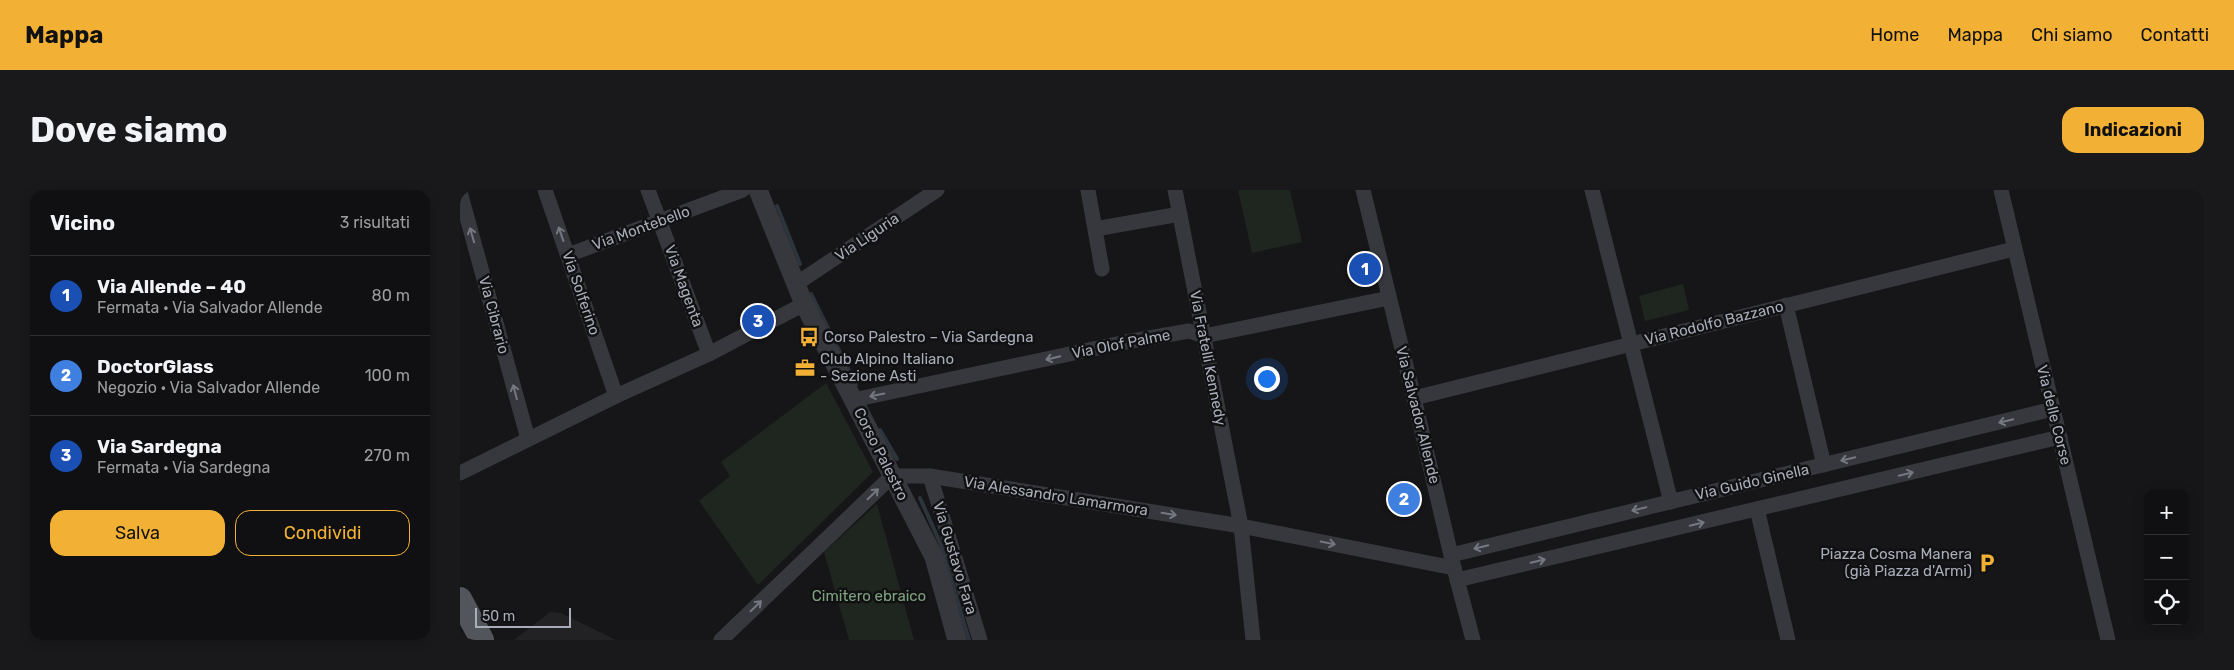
<!DOCTYPE html>
<html lang="it">
<meta charset="utf-8">
<style>
:root{--surface:#101012;--page:#19191b;--text:#f1f3f6;--muted:#9c9d9f;--line:#303032;--accent:#f2b134}
body{margin:0;font-family:Rubik,sans-serif;background:var(--page);color:var(--text)}
.controls{position:absolute;right:15px;bottom:15px;display:grid;overflow:hidden;border-radius:10px;box-shadow:0 2px 12px #0003}
.controls button{width:45px;height:45px;display:grid;place-items:center;padding:0;border:0;border-bottom:1px solid var(--line);background:var(--surface);color:var(--text);font:25px sans-serif}
.scale{position:absolute;left:15px;bottom:12px;width:96px;box-sizing:border-box;padding-left:5px;border:2px solid #a8adb8;border-top:0;font-size:14px;line-height:18px;white-space:nowrap;color:#a8adb8;-webkit-text-stroke:4px #111113;paint-order:stroke}
.you{position:absolute;left:806px;top:188px;width:18px;height:18px;margin:-12px;border:4px solid #fff;border-radius:50%;background:#1a73e8;box-shadow:0 0 0 8px #1a73e833}
.badge{display:grid;place-items:center;width:32px;height:32px;border-radius:50%;background:var(--accent);color:#fff;font-size:16px;font-weight:700}
.pin{position:absolute;translate:-50% -50%;border:2px solid #fff;box-shadow:0 1px 5px #0006}
.list{margin:0;padding:0;list-style:none}
h2{display:flex;justify-content:space-between;align-items:center;height:65px;margin:0;padding:0 20px;font-size:21px}
h2 small{font-size:16px;font-weight:400;color:var(--muted)}
.list li{display:grid;grid-template-columns:32px 1fr auto;gap:15px;align-items:center;box-sizing:border-box;height:80px;padding:0 20px;border-top:1px solid var(--line)}
.list b{display:block;font-size:19px;white-space:nowrap}
.list p{margin:0;font-size:16px;white-space:nowrap;color:var(--muted)}
.list em{font-size:16px;font-style:normal;color:var(--muted)}
.actions{display:flex;gap:10px;padding:15px 20px}
.actions a{flex:1;padding:11px 0;border:1px solid var(--accent);border-radius:15px;text-align:center;font-size:18px;color:var(--accent)}
.actions .main{background:var(--accent);color:#111}
.icon{flex:none;width:28px;height:28px;fill:none;stroke:currentColor;stroke-width:2;stroke-linecap:round;stroke-linejoin:round}
.map{position:relative;flex:none;width:1744px;height:450px;overflow:hidden;border-radius:15px}
header{display:flex;align-items:center;gap:30px;box-sizing:border-box;height:70px;padding:0 25px;background:var(--accent);color:#111}
header strong{font-size:24px}
nav{display:flex;gap:28px;margin-inline-start:auto;font-size:18px}
.intro{display:flex;align-items:center;justify-content:space-between;box-sizing:border-box;height:120px;padding:0 30px}
h1{margin:0;font-size:35px}
.button{padding:12px 22px;border-radius:15px;background:var(--accent);color:#111;font-size:18px;font-weight:700}
main{display:flex;gap:30px;padding:0 30px}
aside{flex:1;background:var(--surface);border-radius:15px;box-shadow:0 2px 12px #0003}
.map>svg:first-child{display:block}
</style>
<header>
<strong>Mappa</strong>
<nav><a>Home</a><a>Mappa</a><a>Chi siamo</a><a>Contatti</a></nav>
</header>
<div class="intro"><h1>Dove siamo</h1><a class="button">Indicazioni</a></div>
<main>
<aside>
<h2>Vicino<small>3 risultati</small></h2>
<ul class="list">
<li><span class="badge" style="background:#1a4fb4">1</span><div><b>Via Allende – 40</b><p>Fermata · Via Salvador Allende</p></div><em>80 m</em></li>
<li><span class="badge" style="background:#3f7fe0">2</span><div><b>DoctorGlass</b><p>Negozio · Via Salvador Allende</p></div><em>100 m</em></li>
<li><span class="badge" style="background:#1a4fb4">3</span><div><b>Via Sardegna</b><p>Fermata · Via Sardegna</p></div><em>270 m</em></li>
</ul>
<div class="actions"><a class="main">Salva</a><a>Condividi</a></div>
</aside>
<div class="map">
<svg width="1744" height="450" viewBox="0 0 1744 450">
<rect width="100%" height="100%" fill="#161618"/>
<!-- built -->
<path fill="#222225" d="M90,422L101,423L156,450H54Z"/>
<!-- green -->
<g fill="#1e261f">
<path d="M778,0H830L842,52L792,63Z"/>
<path d="M1223,94L1229,120L1185,131L1179,106Z"/>
<path d="M366,193L413,282L298,395L239,311L270,286L261,272Z"/>
<path d="M417,314L454,450H389L364,362Z"/>
</g>
<g fill="none" stroke-linecap="round" stroke-linejoin="round">
<!-- stream -->
<g stroke="#2c353c" stroke-width="4">
<path d="M317,16L340,74"/>
<path d="M351,104L396,195"/>
<path d="M420,240L437,269"/>
<path d="M460,308L481,355L509,450"/>
</g>
<!-- minor -->
<g stroke="#37383d" stroke-width="15">
<path d="M85,0L156,206"/>
<path d="M188,0L249,164"/>
<path d="M628,0L642,79"/>
<path d="M715,0L781,336L793,450"/>
<path d="M903,0L954,208L994,378L1013,450"/>
<path d="M1132,0L1211,312"/>
<path d="M1541,0L1648,450"/>
<path d="M0,2L68,249"/>
<path d="M635,39L720,24"/>
<path d="M108,65L283,0"/>
<path d="M336,94L477,0"/>
<path d="M1326,115L1364,275"/>
<path d="M954,208L1554,59"/>
<path d="M393,210L666,152L729,141L744,146L929,108"/>
<path d="M0,283L156,206L249,164L344,114"/>
<path d="M470,286L520,450"/>
<path d="M1297,319L1328,450"/>
<path d="M991,365L1593,219"/>
<path d="M997,390L1600,247"/>
<path d="M261,450L432,286H470L781,336L994,378"/>
</g>
<!-- tertiary -->
<path stroke="#37383d" stroke-width="19" d="M298,0L344,114L474,367L497,450"/>
<!-- primary -->
<path stroke="#53555c" stroke-width="24" d="M0,409L22,450"/>
</g>
<!-- one-way arrows -->
<defs><path id="oneway-shaft" d="M-6 0H5M1.5-3L5.5 0L1.5 3" fill="none" stroke-width="1.6" stroke-linecap="round" stroke-linejoin="round" transform="scale(1.25)"/></defs>
<g stroke="#757881">
<use href="#oneway-shaft" transform="translate(101 44) rotate(-109)"/>
<use href="#oneway-shaft" transform="translate(12 45) rotate(-106)"/>
<use href="#oneway-shaft" transform="translate(593 168) rotate(167)"/>
<use href="#oneway-shaft" transform="translate(55 202) rotate(-105)"/>
<use href="#oneway-shaft" transform="translate(417 205) rotate(168)"/>
<use href="#oneway-shaft" transform="translate(1546 231) rotate(166)"/>
<use href="#oneway-shaft" transform="translate(1388 269) rotate(166)"/>
<use href="#oneway-shaft" transform="translate(1446 284) rotate(-13)"/>
<use href="#oneway-shaft" transform="translate(413 304) rotate(-44)"/>
<use href="#oneway-shaft" transform="translate(1179 319) rotate(167)"/>
<use href="#oneway-shaft" transform="translate(709 324) rotate(9)"/>
<use href="#oneway-shaft" transform="translate(1237 334) rotate(-14)"/>
<use href="#oneway-shaft" transform="translate(868 353) rotate(11)"/>
<use href="#oneway-shaft" transform="translate(1021 357) rotate(166)"/>
<use href="#oneway-shaft" transform="translate(1078 371) rotate(-13)"/>
<use href="#oneway-shaft" transform="translate(296 416) rotate(-44)"/>
</g>
<!-- icons -->
<defs>
<symbol id="bus-bare" viewBox="-9 -9 18 18"><path d="M-5-6H5V4H4V6H2V4H-2V6H-4V4H-5ZM-3.5-4V0h7V-4ZM-3.5 1.2v1.5H-2V1.2ZM2 1.2v1.5H3.5V1.2Z" fill="#f2b134" stroke="#111113" stroke-width="2.5" paint-order="stroke"/></symbol>
<symbol id="office-bare" viewBox="-9 -9 18 18"><path d="M-6-3h4V-5.5h4V-3h4V5H-6ZM-1-4.5V-3h2v-1.5ZM-6 0V1H6V0Z" fill="#f2b134" stroke="#111113" stroke-width="2.5" paint-order="stroke"/></symbol>
<symbol id="parking-bare" viewBox="-9 -9 18 18"><path d="M-3.5-5.5H1a3.5 3.5 0 0 1 0 7H-1V5.5H-3.5ZM-1-3.4V-.6H.8a1.4 1.4 0 0 0 0-2.8Z" fill="#f2b134" stroke="#111113" stroke-width="2.5" paint-order="stroke"/></symbol>
</defs>
<g fill-rule="evenodd">
<use href="#bus-bare" x="335" y="133" width="28" height="28"/>
<use href="#office-bare" x="331" y="164" width="28" height="28"/>
<use href="#parking-bare" x="1513" y="359" width="28" height="28"/>
</g>
<g text-anchor="middle" stroke-width="5" stroke-linejoin="round" paint-order="stroke">
<!-- street labels -->
<g font-size="15" fill="#a8adb8" stroke="#111113">
<text transform="translate(181 38) rotate(-20)" y="5">Via Montebello</text>
<text transform="translate(407 47) rotate(-34)" y="5">Via Liguria</text>
<text transform="translate(224 96) rotate(70)" y="5">Via Magenta</text>
<text transform="translate(121 103) rotate(71)" y="5">Via Solferino</text>
<text transform="translate(34 125) rotate(75)" y="5">Via Cibrario</text>
<text transform="translate(1254 133) rotate(-14)" y="5">Via Rodolfo Bazzano</text>
<text transform="translate(661 154) rotate(-11)" y="5">Via Olof Palme</text>
<text transform="translate(748 168) rotate(79)" y="5">Via Fratelli Kennedy</text>
<text transform="translate(958 225) rotate(76)" y="5">Via Salvador Allende</text>
<text transform="translate(1594 225) rotate(76)" y="5">Via delle Corse</text>
<text transform="translate(421 264) rotate(63)" y="5">Corso Palestro</text>
<text transform="translate(1292 292) rotate(-13)" y="5">Via Guido Ginella</text>
<text transform="translate(596 306) rotate(9)" y="5">Via Alessandro Lamarmora</text>
<text transform="translate(495 368) rotate(73)" y="5">Via Gustavo Fara</text>
</g>
<!-- poi labels -->
<g font-size="15" fill="#a8adb8" stroke="#111113" text-anchor="start">
<text x="364" y="152">Corso Palestro – Via Sardegna</text>
<text x="360" y="174">Club Alpino Italiano<tspan x="360" dy="17">- Sezione Asti</tspan></text>
<text x="1512" y="369" text-anchor="end">Piazza Cosma Manera<tspan x="1512" dy="17">(già Piazza d'Armi)</tspan></text>
</g>
<!-- park labels -->
<g font-size="15" fill="#7fa381" stroke="#111113">
<text x="409" y="411">Cimitero ebraico</text>
</g>
</g>
</svg>
<div class="controls">
<button>+</button>
<button>−</button>
<button><svg class="icon" aria-label="locate" viewBox="0 0 24 24"><circle cx="12" cy="12" r="6"/><path d="M12 2v4M12 18v4M2 12h4M18 12h4"/></svg></button>
</div>
<div class="scale">50 m</div>
<div class="you"></div>
<div class="pin badge" style="left:905px;top:79px;background:#1a4fb4">1</div>
<div class="pin badge" style="left:944px;top:309px;background:#3f7fe0">2</div>
<div class="pin badge" style="left:298px;top:131px;background:#1a4fb4">3</div>
</div>
</main>
